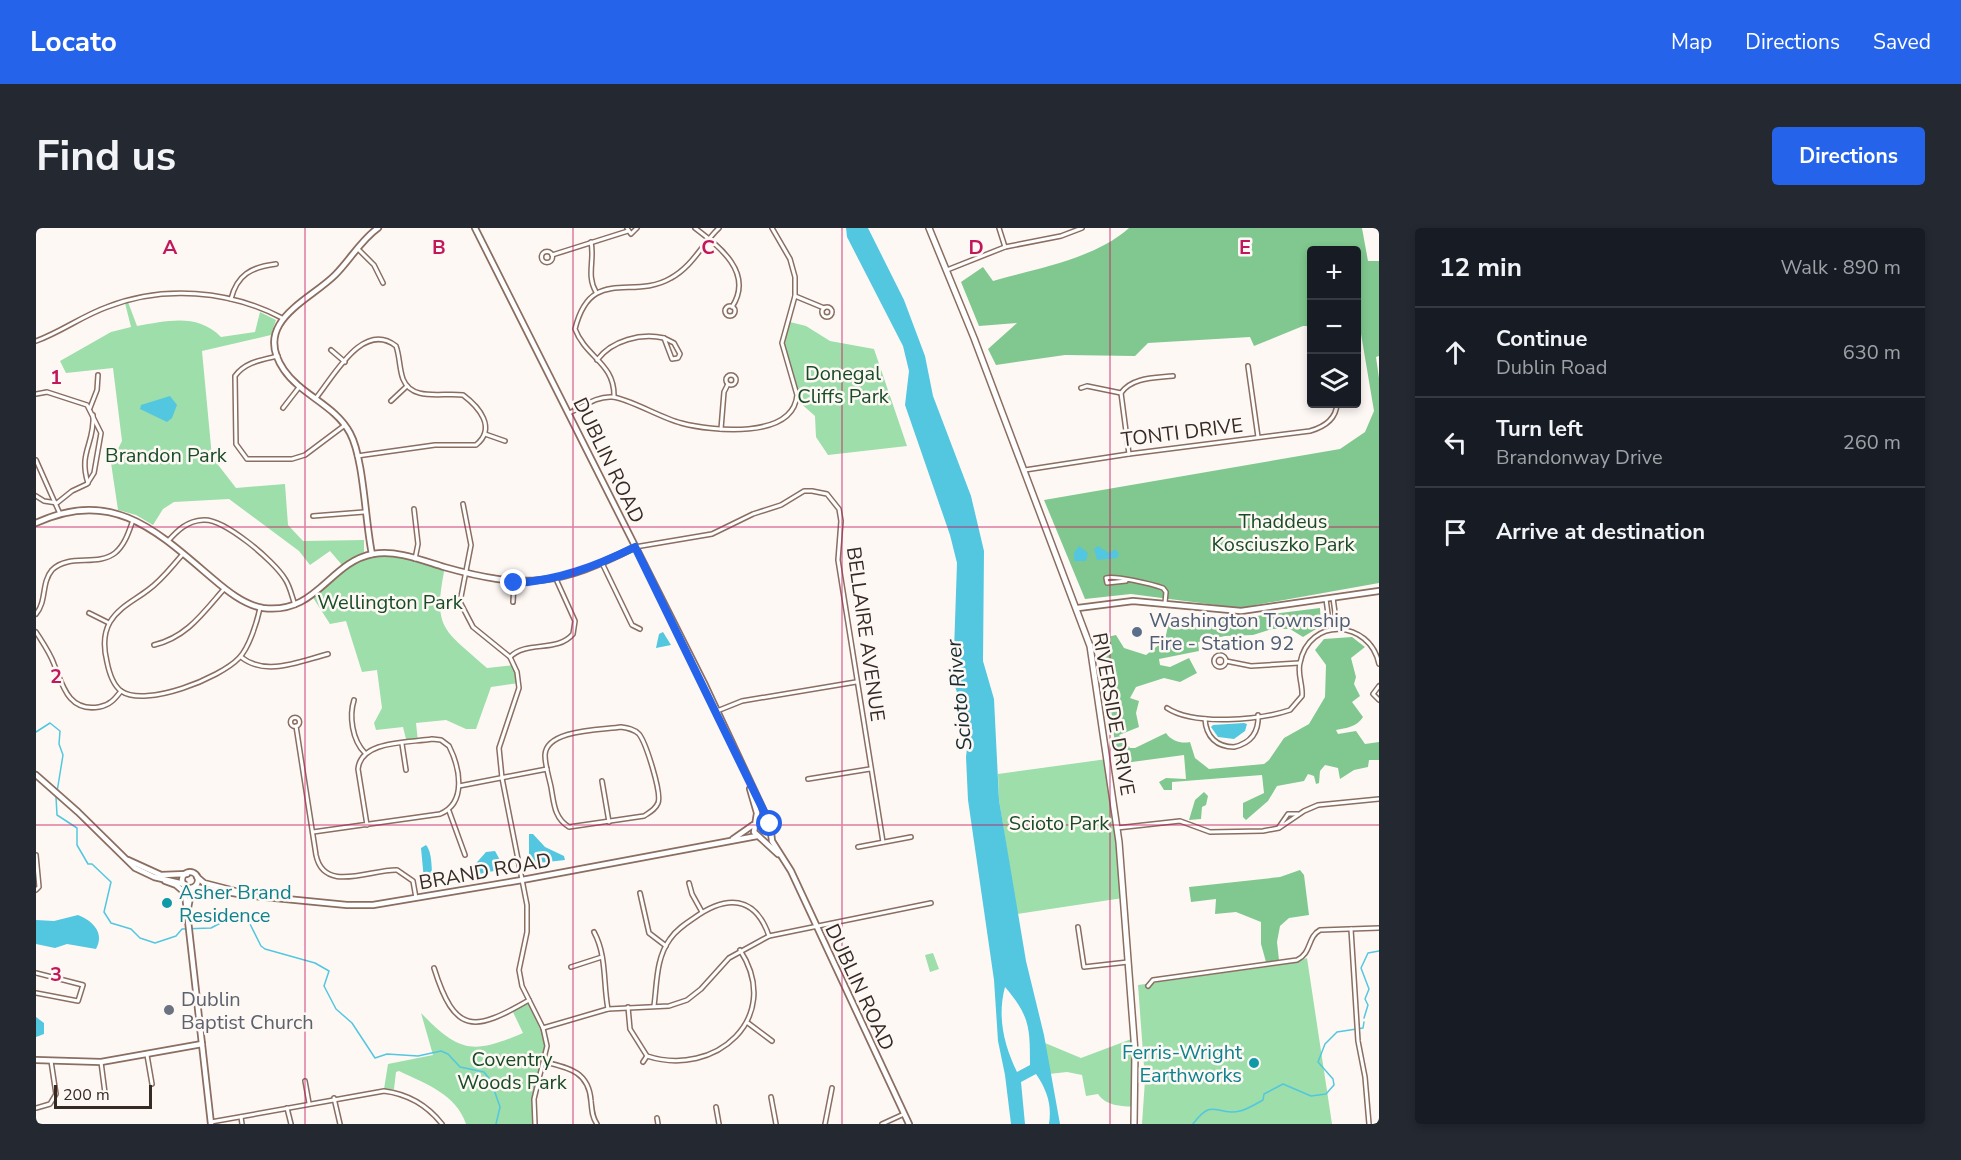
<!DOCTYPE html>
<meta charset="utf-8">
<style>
:root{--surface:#171b24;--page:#242831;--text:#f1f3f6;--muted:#9ea1a6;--line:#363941;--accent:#2563eb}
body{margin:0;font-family:"Nunito Sans",sans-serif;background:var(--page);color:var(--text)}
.controls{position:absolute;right:18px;top:18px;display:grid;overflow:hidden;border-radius:6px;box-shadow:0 3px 9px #0003}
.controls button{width:54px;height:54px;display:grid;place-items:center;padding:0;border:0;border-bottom:2px solid var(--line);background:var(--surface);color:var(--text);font:30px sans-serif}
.scale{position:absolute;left:18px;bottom:15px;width:98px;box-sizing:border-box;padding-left:6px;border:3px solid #362a24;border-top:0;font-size:16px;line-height:21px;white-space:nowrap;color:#362a24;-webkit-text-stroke:4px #fef8f5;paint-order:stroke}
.stop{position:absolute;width:18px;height:18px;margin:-14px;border:4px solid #2563eb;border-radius:50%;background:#fff}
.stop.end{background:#2563eb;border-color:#fff;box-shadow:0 2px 6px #0008}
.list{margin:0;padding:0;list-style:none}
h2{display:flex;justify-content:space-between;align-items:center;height:78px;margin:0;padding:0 24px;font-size:26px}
h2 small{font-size:20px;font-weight:400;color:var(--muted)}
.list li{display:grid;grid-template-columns:39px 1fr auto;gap:18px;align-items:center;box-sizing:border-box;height:90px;padding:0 24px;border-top:2px solid var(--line)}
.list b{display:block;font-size:22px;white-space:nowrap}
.list p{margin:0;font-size:20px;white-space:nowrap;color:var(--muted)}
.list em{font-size:20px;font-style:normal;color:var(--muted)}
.icon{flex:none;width:33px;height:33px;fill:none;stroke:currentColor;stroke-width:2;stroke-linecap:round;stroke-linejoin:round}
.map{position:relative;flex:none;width:1343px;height:896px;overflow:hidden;border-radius:6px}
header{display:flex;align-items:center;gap:36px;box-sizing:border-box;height:84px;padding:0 30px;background:var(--accent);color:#fff}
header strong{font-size:28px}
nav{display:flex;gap:33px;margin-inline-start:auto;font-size:21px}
.intro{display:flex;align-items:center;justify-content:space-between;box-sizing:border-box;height:144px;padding:0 36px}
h1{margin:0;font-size:42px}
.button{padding:15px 27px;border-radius:6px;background:var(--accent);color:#fff;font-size:21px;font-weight:700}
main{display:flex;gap:36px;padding:0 36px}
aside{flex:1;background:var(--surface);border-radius:6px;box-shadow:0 3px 9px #0003}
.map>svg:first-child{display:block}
</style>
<header>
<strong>Locato</strong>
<nav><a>Map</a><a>Directions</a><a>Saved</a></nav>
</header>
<div class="intro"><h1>Find us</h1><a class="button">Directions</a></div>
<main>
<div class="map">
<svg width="1343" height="896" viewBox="0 0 1343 896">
<rect width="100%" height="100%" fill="#fef8f5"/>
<!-- green -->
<g fill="#9ddeaa">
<path d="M92,74L101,98C132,93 161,85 185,109L219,104L224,84L240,92L235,107L166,123L176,229L200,260L249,256L252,297L267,313L328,312V324L306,337L294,323L274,337L263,323L193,271L138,274L127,281L117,297L100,287L82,282L75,235L86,213L77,140L30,145L24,133L75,104L95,99L89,75Z"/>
<path d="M750,93L770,98L794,113L838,121L871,218L792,227L780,209L779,188L761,172C759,152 747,136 746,116C746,109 749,100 750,93Z"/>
<path d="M354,325L409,339C396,402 408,401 451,440L478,437L483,455L455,459L440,501H430L410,492L380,495L382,514L371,515L367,499L340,502L338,495L346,480L341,442L326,444L310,393L294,396L276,368C301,347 320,328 354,325Z"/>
<path d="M1071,531L1087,670L981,686L963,572L962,546Z"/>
<path d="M897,725L903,741L894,744L889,727Z"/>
<path d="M1271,730L1296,896H1106L1109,852L1102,757L1257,735Z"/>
<path d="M493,772L507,800L511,818L498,871L499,896H430C420,866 390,856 363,843L360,844L358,861H348L352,836L397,827L385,785C423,824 436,827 487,805L476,782Z"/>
<path d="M1098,810L1099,879C1085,878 1070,878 1062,866L1050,868L1046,847L1031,844L1013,846L1009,815L1045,830Z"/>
</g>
<!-- forest -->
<g fill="#80c88f">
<path d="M1093,0H1326L1332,33H1343V128L1340,129L1343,150V355L1203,380L1095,366L1049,371L1008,272L1304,221L1329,204L1338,183L1323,94H1321L1320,22H1276L1275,98H1267L1218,118L1214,109L1112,115L1099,128L1029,127L960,137L952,121L981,95L943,98L925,54L947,39L957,53C1002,40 1058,31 1093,0Z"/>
<path d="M1284,380L1285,398L1267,409L1254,401H1236L1217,407L1189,408L1162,414L1163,423L1123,431L1124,437L1134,439L1153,430L1161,445L1144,454L1128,450L1100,459L1094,470L1103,473L1100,485L1103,499L1083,507L1094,520H1099L1130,505C1135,513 1146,516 1154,514L1159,530L1173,541L1228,536L1233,532L1248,510L1273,496L1289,469L1290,437L1279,422L1288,411L1316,409L1329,419L1315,430L1320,449L1318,456L1324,468L1316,474L1327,489C1321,499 1310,500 1300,502L1302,506L1320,503L1329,516L1343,514V532H1333L1332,539L1318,542L1304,551L1302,540L1289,537L1284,543L1283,555L1280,556L1278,548L1272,546L1268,553L1241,558L1232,573L1210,592L1207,589V575L1228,565L1226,547L1136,554V562H1128L1123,554L1130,550L1150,551L1148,527L1081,536L1071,445L1064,415L1067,410L1080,407L1088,420L1110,427L1129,412L1134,388L1189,392Z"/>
<path d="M1168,564L1172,568L1170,577L1166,579L1165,591L1153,592L1159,572Z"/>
<path d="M1264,642L1268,647L1273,687L1253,690L1244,698L1241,714L1243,732L1230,734L1225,716V694L1200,684L1179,686L1180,671L1155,674L1153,659L1244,649Z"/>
</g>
<!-- water -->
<g fill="#52c7df" fill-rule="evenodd">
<path d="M810,0H832L868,72L889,128L897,168L935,268L948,323L947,433L958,471L963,572L990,733L1008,807L1024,896H1013C1016,877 1011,862 1000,846L985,854L989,896H975L969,847L962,813L958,752L932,572L930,529L933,502L917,452L921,335L914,307L869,177L873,143L867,118L811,9ZM969,759C994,788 994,800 994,837L981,844C968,817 961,789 969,759Z"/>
<path d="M134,168L141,177L136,190L131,194L104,181L105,177Z"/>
<path d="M1043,318L1052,325L1050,333H1038V325Z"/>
<path d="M1062,318L1073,325L1080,321L1083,327L1081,330L1061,332L1058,321Z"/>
<path d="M627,404L635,417L620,420L623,406Z"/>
<path d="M1208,495L1211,496L1209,503L1198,511L1182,509L1175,499L1177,497Z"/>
<path d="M493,606H497L509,619L528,628L529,632L493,636Z"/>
<path d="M390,617C397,625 395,643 397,654L394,656L388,652L385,620Z"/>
<path d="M459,623L464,632L463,642L438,647L435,641L450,624Z"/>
<path d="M42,687C57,693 69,705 60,721L31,716L19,720L0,716V692L18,693Z"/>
<path d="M0,789L8,795V806L0,809Z"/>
</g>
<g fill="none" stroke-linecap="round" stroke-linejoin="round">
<!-- stream -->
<g stroke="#52c7df" stroke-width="1.5">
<path d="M0,504L14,495L24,503L23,516L27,527L21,564"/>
<path d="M20,569L21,587L41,600V617L52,636H56L75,654L68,684L75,695L95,701L104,710L119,715L140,708L146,701L175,700L196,689L212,692L225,718L229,721L279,735L293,743L288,758L300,781L316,795L339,830L351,826L382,828L405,823L412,826L424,839L448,844L455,853L464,879L460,896"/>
<path d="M1328,790L1332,777L1329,771L1333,761L1325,740L1332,725L1343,723"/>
<path d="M1157,896C1178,868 1180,889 1204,883C1212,881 1220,876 1227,872L1228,866L1247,856L1275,868L1290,866L1298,857L1297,851L1282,834L1289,816L1301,804L1327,800L1328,794"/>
</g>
<defs>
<g id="street">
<path d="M591,0L595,6L601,0"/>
<path d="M659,0C684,19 718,45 696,79"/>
<path d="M963,0L969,19"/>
<path d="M555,14C559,32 550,47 560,64"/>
<path d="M322,21L338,37L347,55"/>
<circle cx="511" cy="29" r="5.5"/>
<path d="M516,27L592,3"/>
<path d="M911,42L969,19L1025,8L1046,0"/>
<path d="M759,68L788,80"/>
<path d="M195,71C201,47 215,39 240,36"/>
<circle cx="694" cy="83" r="5"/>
<circle cx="791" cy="84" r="5"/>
<path d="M628,110L638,115L644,126L642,130L636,131Z"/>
<path d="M0,113C25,104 46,88 71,79C127,57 193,62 246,90"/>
<path d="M295,122L309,134"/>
<path d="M242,128C225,132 209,134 199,148L200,216L211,231H256L269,227L309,197"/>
<path d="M561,132C576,112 605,105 628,110"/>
<path d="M1212,138L1222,209"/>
<circle cx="695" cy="152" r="5"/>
<path d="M1045,160L1051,158L1085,165"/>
<path d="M0,166L11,164L51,177L65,205L58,245L51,256L36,263L21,275L8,273L0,268"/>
<path d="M578,169C579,135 550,130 539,101C555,37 596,73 635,50C657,38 666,16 683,0"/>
<path d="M280,170C298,148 327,92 360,118C364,129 363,140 367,151C376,174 407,164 427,167C443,179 461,200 440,217H399L321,228"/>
<path d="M355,173L371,158"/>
<path d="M54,180L61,162L62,147"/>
<path d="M247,180L264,158"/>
<path d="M533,185C547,179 560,168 576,169C592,170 625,190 645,195C675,203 757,212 761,167L746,115L759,68V49L754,31L736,0"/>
<path d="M685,201L688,164L692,156"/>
<path d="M449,206L469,213"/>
<path d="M1093,226L1085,165C1096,149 1119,150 1137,148"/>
<path d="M0,232L24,286"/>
<path d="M989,242L1093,226L1274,203C1288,199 1300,191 1301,176"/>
<path d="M52,255C42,224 59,216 57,187"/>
<path d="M427,276L435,317L424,374L437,399L474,429L481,444L483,460L463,520L466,550L491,677V704L483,742L486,758L507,800L511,818L498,871L499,896"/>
<path d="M378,281L382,316L379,331"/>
<path d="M277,288L328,284"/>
<path d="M132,313C142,302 151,293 167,292C188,290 238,333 249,351C254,358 256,369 259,377"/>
<path d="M599,319L676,306L717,286L745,277L768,263H776L791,266L803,281L805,293L802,332L847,614"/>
<path d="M147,326C136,338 126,352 112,362C99,372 83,379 74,394C67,406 68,422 71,434C73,444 76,456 85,463C110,480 184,450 203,430C213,420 221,394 224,380"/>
<path d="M566,335L596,397L604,401"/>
<path d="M1090,353L1071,355L1070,350C1078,347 1116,356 1127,360L1130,364L1129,375"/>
<path d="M1297,370L1301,399"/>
<path d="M1290,371L1294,401"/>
<path d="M477,374L478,355"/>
<path d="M53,385L73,395"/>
<path d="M0,386C11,373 5,355 16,342C33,325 61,339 79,325C89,317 93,303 97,292"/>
<path d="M0,404C7,415 14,425 18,436C27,459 33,484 63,479C74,477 79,471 85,463"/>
<path d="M118,417C151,409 167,385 188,361"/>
<circle cx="1184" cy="433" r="6"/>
<path d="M205,429C230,449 264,433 292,426"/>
<path d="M474,429C491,412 521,425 537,406L539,393L520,351"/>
<path d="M1190,433L1215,438L1263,435"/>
<path d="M1343,458L1337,466L1343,472"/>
<path d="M318,472C313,488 316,512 329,525"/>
<path d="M1131,480C1158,498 1224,492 1254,482L1266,468C1267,457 1261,445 1264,435C1273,388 1334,392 1343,436"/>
<path d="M681,483L706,473L820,454"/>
<circle cx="259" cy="494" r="4.5"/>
<path d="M1169,491C1170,509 1181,519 1198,519C1215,515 1223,504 1222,487"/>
<path d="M260,498L280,627C288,666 335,641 361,642L377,653L380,670"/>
<path d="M585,499C592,500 598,501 603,506C610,515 626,565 622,575C619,582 614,584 608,588L533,599C518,590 518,575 515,559C513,549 509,538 509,527C510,501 566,502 585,499Z"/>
<path d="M366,516L370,542"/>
<path d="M772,551L834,541"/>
<path d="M566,553L573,594"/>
<path d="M423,558L511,541"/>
<path d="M413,583L429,627"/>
<path d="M1243,599L1252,586H1262"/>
<path d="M1081,600L1144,593L1174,604L1227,603L1243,600L1268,583L1282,577L1343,571"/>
<path d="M277,604L404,586C431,575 424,540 413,518L405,512L396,511C372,515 325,512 322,541L331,597"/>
<path d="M822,619L875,609"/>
<path d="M0,627L3,659L0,662"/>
<path d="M653,655L656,666L666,684"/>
<path d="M604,665L613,705L630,718"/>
<path d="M1042,699L1048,739L1092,734"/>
<path d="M1315,701L1322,813L1329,849L1333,896"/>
<path d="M558,704C571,728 567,755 572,781"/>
<path d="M535,739L566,729"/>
<path d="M398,740C419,807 438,804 493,772"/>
<path d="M0,745L47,757L42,773L0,765"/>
<path d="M1112,758L1117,752L1261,732C1276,725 1271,709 1284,702L1343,700"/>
<path d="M618,778C621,755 620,730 634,711C640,702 649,696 658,690C690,667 719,667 733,708"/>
<path d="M592,779L594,801L611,828C679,850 748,790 704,722"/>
<path d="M712,795L736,813"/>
<path d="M507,800L572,781L633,778L651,772L665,761L693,730L733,708L895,675"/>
<path d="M111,827L116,856"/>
<path d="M65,834L69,865"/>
<path d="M509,834C534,840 553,844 555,873C556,882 556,889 561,896"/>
<path d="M607,834L611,828"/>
<path d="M269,853L273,875"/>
<path d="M735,869L740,896"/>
<path d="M298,870L304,896"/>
<path d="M680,879L683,896"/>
<path d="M0,880L14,876L20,866L15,833"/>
<path d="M251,880L255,896"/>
<path d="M205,889L206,896"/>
<path d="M621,890L622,896"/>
<path d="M175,894L348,863C372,866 391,877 406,896"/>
<path d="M789,896L796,860"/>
<path d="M846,896L868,886"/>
</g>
<g id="secondary">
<path d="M439,0L668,455L734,596L736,613L755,643L873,896"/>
<path d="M0,295C77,259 122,304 176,350C190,362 208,377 227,380C281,387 293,334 337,326C361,322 385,332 408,339C489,362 524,357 599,319"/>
<path d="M336,326C329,293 328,231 314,205C299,177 265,167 248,142C215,94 273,73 299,47C314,32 325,12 342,0"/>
<path d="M1042,380L1097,373L1205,383L1343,363"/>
<path d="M0,547L42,584L99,640L118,649L148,656"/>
<path d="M714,561L721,585L718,604L742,626"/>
<path d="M697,611L717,597"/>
<path d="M92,632L125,647L151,646"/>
<circle cx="154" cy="652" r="8"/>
<path d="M161,649L168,655L203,664"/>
<path d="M129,653L140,657L147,663"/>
<path d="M148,657L175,896"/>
<path d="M159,659L209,667L311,677H337L486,652L721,608"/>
<path d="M151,685L156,660"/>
<path d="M0,832L65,834L166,816"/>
</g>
<path id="primary" d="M893,0L938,110L1054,418L1083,614L1099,824L1098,896"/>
</defs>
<!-- street casing -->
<use href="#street" stroke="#8a6e61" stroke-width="6"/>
<!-- secondary casing -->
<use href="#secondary" stroke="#8a6e61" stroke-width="8"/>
<!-- primary casing -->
<use href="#primary" stroke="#8a6e61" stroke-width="8"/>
<!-- street -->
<use href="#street" stroke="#fff" stroke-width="3"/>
<!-- secondary -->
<use href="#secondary" stroke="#fff" stroke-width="4.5"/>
<!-- primary -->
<use href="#primary" stroke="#fff" stroke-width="5"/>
</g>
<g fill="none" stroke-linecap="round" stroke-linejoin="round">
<!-- route -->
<path stroke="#2563eb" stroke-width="8" d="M478,355C522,353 560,338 599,319L734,596"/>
</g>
<!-- grid -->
<path fill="none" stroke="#c2185b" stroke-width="1.5" stroke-opacity="0.55" d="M269,0V896M537,0V896M806,0V896M1074,0V896M0,299H1343M0,597H1343"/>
<!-- markers -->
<circle fill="#5c6f8a" stroke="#fef8f5" stroke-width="2" cx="1101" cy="404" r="6"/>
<g fill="#0f9aa8" stroke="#fef8f5" stroke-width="2">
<circle cx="131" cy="675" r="6"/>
<circle cx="1218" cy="835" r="6"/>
</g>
<circle fill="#6b7280" stroke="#fef8f5" stroke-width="2" cx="133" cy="782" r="6"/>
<g text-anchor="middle" stroke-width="5" stroke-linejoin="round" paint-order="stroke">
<!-- park labels -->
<g font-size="20" fill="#184c27" stroke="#fef8f5">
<text x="807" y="152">Donegal<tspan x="807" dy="23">Cliffs Park</tspan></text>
<text x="130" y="234">Brandon Park</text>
<text x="1247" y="300">Thaddeus<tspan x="1247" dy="23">Kosciuszko Park</tspan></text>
<text x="354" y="381">Wellington Park</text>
<text x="1023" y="602">Scioto Park</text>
<text x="476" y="838">Coventry<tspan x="476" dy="23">Woods Park</tspan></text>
</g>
<!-- street labels -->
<g font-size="20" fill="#362a24" stroke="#fef8f5">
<text transform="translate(1146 204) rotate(-7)" y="7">TONTI DRIVE</text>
<text transform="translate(573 232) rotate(64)" y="7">DUBLIN ROAD</text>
<text transform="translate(830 406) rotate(82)" y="7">BELLAIRE AVENUE</text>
<text transform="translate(1078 486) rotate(80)" y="7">RIVERSIDE DRIVE</text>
<text transform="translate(449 643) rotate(-10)" y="7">BRAND ROAD</text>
<text transform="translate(824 759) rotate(65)" y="7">DUBLIN ROAD</text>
</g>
<!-- service labels -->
<g font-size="20" fill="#4e5e75" stroke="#fef8f5" text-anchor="start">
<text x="1113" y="399">Washington Township<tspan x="1113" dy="23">Fire - Station 92</tspan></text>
</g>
<!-- culture labels -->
<g font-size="20" fill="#0d838f" stroke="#fef8f5" text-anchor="start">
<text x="143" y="671">Asher Brand<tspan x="143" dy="23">Residence</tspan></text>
<text x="1206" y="831" text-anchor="end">Ferris-Wright<tspan x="1206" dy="23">Earthworks</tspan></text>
</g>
<!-- worship labels -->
<g font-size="20" fill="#5b616d" stroke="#fef8f5" text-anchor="start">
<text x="145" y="778">Dublin<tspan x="145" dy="23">Baptist Church</tspan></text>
</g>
<!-- water labels -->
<g font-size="21" font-style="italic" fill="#192e32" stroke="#fef8f5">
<text transform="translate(923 467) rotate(-96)" y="7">Scioto River</text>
</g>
</g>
<g font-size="20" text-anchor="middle" font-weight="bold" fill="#c2185b" stroke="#fef8f5" stroke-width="5" stroke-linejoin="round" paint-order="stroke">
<text x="134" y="26">A</text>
<text x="403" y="26">B</text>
<text x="672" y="26">C</text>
<text x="940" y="26">D</text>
<text x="1209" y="26">E</text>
<text x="20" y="156">1</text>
<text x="20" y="455">2</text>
<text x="20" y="753">3</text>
</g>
</svg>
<div class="controls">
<button>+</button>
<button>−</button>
<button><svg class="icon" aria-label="layers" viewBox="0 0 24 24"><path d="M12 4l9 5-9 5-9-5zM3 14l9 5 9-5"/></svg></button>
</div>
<div class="scale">200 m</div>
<div class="stop" style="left:734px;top:596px"></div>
<div class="stop end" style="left:478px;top:355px"></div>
</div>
<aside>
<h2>12 min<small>Walk · 890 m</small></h2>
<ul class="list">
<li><svg class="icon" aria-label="ahead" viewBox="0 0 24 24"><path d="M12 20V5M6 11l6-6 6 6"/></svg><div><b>Continue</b><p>Dublin Road</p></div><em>630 m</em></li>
<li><svg class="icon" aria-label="left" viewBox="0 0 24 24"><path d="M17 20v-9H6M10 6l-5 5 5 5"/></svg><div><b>Turn left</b><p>Brandonway Drive</p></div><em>260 m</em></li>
<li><svg class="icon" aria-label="arrive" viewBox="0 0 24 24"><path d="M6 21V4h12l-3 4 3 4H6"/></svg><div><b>Arrive at destination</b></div></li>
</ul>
</aside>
</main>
